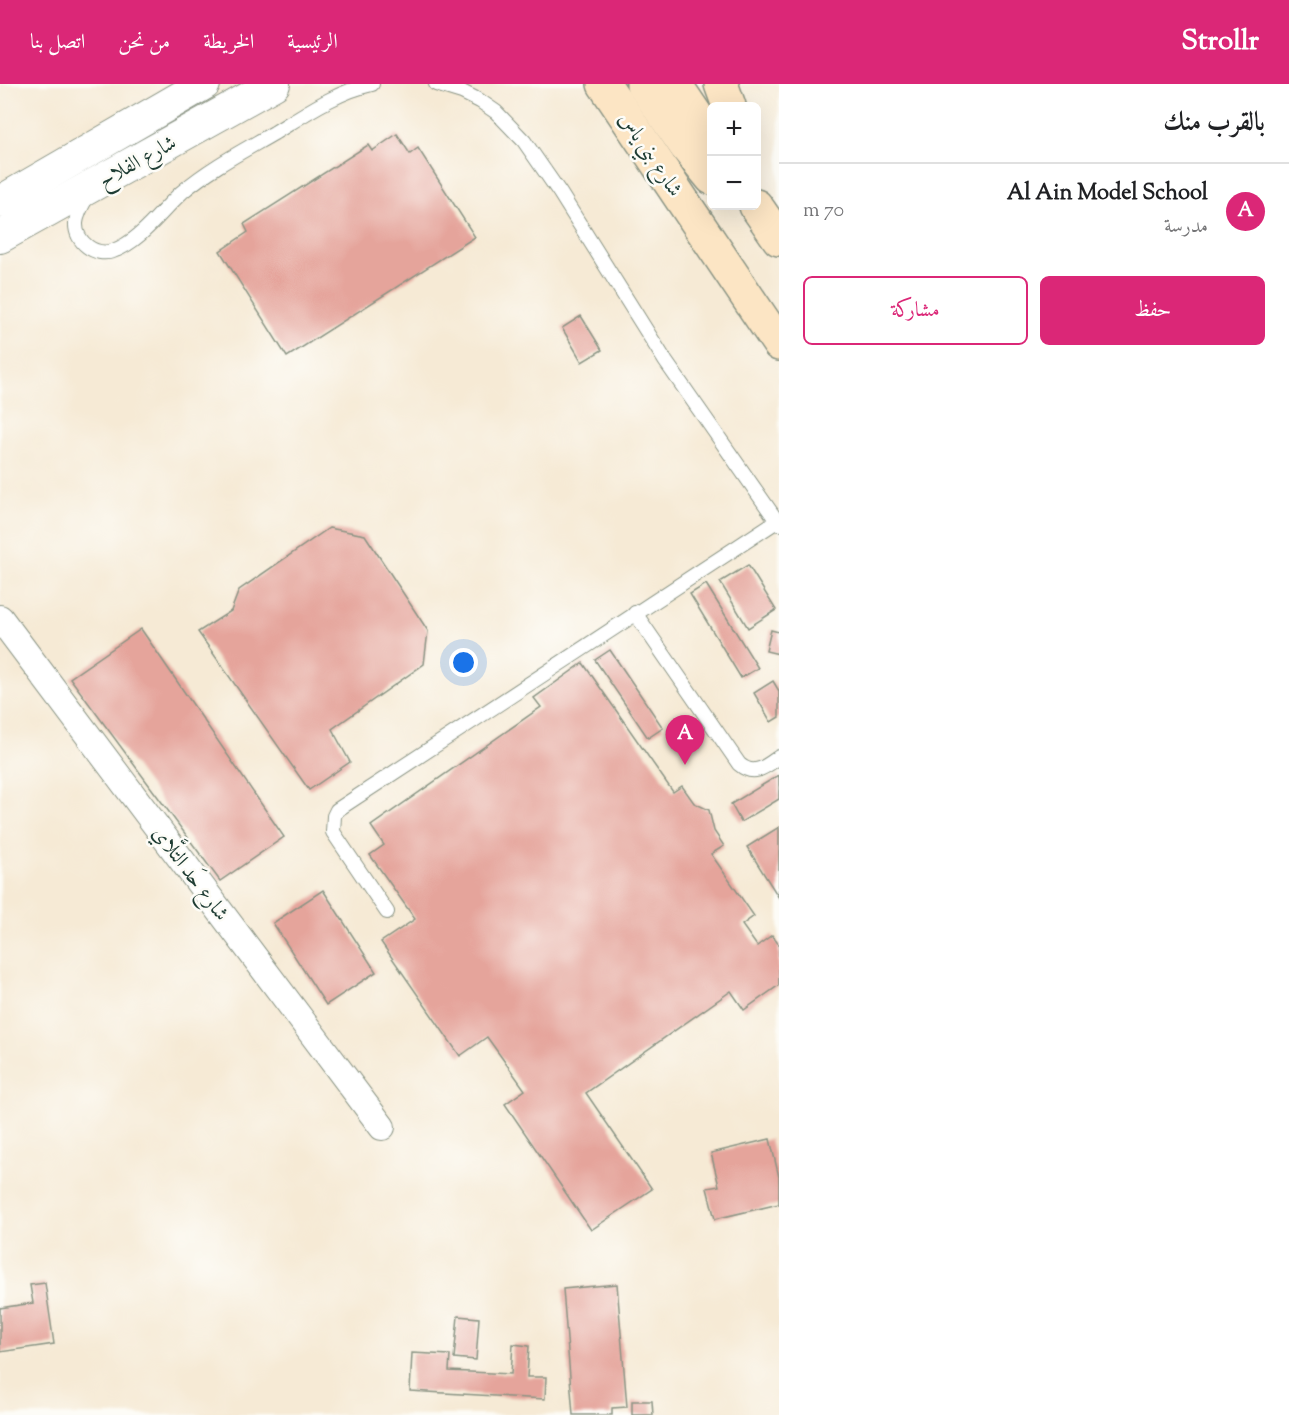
<!DOCTYPE html>
<html lang="ar">
<meta charset="utf-8">
<style>
:root{--surface:#fff;--page:#f2f2f2;--text:#202124;--muted:#757577;--line:#e0e0e0;--accent:#db2777}
body{margin:0;font-family:"Sorts Mill Goudy",Amiri,serif;background:var(--page);color:var(--text);direction:rtl}
.controls{position:absolute;right:18px;top:18px;display:grid;overflow:hidden;border-radius:9px;box-shadow:0 6px 24px #0002}
.controls button{width:54px;height:54px;display:grid;place-items:center;padding:0;border:0;border-bottom:2px solid var(--line);background:var(--surface);color:var(--text);font:30px sans-serif}
.you{position:absolute;left:464px;top:579px;width:21px;height:21px;margin:-15px;border:4px solid #fff;border-radius:50%;background:#1a73e8;box-shadow:0 0 0 9px #1a73e833}
.badge{display:grid;place-items:center;width:39px;height:39px;border-radius:50%;background:var(--accent);color:#fff;font-size:20px;font-weight:700}
.pin{position:absolute;translate:-50% -50px;filter:drop-shadow(0 2px 3px #0008)}
.pin::after{content:'';position:absolute;top:32px;width:21px;height:18px;background:inherit;clip-path:polygon(0 0,100% 0,50% 100%)}
.list{margin:0;padding:0;list-style:none}
h2{display:flex;justify-content:space-between;align-items:center;height:78px;margin:0;padding:0 24px;font-size:26px}
h2 small{font-size:20px;font-weight:400;color:var(--muted)}
.list li{display:grid;grid-template-columns:39px 1fr auto;gap:18px;align-items:center;box-sizing:border-box;height:96px;padding:0 24px;border-top:2px solid var(--line)}
.list b{display:block;font-size:22px;white-space:nowrap}
.list p{margin:0;font-size:20px;white-space:nowrap;color:var(--muted)}
.list em{font-size:20px;font-style:normal;color:var(--muted)}
.actions{display:flex;gap:12px;padding:18px 24px}
.actions a{flex:1;padding:14px 0;border:2px solid var(--accent);border-radius:9px;text-align:center;font-size:21px;color:var(--accent)}
.actions .main{background:var(--accent);color:#fff}
.map{position:relative;flex:none;width:779px;height:1331px;overflow:hidden;direction:ltr}
header{display:flex;align-items:center;gap:36px;box-sizing:border-box;height:84px;padding:0 30px;background:var(--accent);color:#fff}
header strong{font-size:28px}
nav{display:flex;gap:33px;margin-inline-start:auto;font-size:21px}
main{display:flex}
aside{flex:1;background:var(--surface)}
.map>svg:first-child{display:block}
</style>
<header>
<strong>Strollr</strong>
<nav><a>الرئيسية</a><a>الخريطة</a><a>من نحن</a><a>اتصل بنا</a></nav>
</header>
<main>
<aside>
<h2>بالقرب منك<small></small></h2>
<ul class="list">
<li><span class="badge">A</span><div><b>Al Ain Model School</b><p>مدرسة</p></div><em>70 m</em></li>
</ul>
<div class="actions"><a class="main">حفظ</a><a>مشاركة</a></div>
</aside>
<div class="map">
<svg width="779" height="1331" viewBox="0 0 779 1331">
<rect width="100%" height="100%" fill="#fdfcf7"/>
<filter id="ink" filterUnits="userSpaceOnUse"><feTurbulence type="fractalNoise" baseFrequency=".0167" numOctaves="2"/><feDisplacementMap in="SourceGraphic" scale="12" xChannelSelector="R" yChannelSelector="G"/><feConvolveMatrix kernelMatrix="1 2 1 2 8 2 1 2 1" color-interpolation-filters="sRGB"/></filter>
<filter id="wash" filterUnits="userSpaceOnUse"><feTurbulence type="fractalNoise" baseFrequency=".008" numOctaves="4" result="noise"/><feDisplacementMap in="SourceGraphic" scale="24" xChannelSelector="R" yChannelSelector="G"/><feGaussianBlur stdDeviation="1.35" result="paint"/><feColorMatrix in="noise" values="0 0 0 0 0 0 0 0 0 0 0 0 0 0 0 0 0 1.4 0 .05"/><feComposite in="paint" operator="in"/></filter>
<g filter="url(#wash)">
<rect width="100%" height="100%" fill="#f6ead5"/>
<g id="blocks">
<!-- building -->
<g fill="#e5a49b">
<path d="M397,50L410,70L418,64L475,153L287,273L220,167L248,148L244,140L368,61L372,67Z"/>
<path d="M581,232L602,266L582,278L562,244Z"/>
<path d="M329,444L365,451L428,547L424,580L332,645L350,678L309,706L198,548L231,527L239,506Z"/>
<path d="M748,481L776,526L748,544L720,498Z"/>
<path d="M706,500L758,584L741,594L690,510Z"/>
<path d="M141,545L284,753L220,797L70,594Z"/>
<path d="M771,546L779,548V570L766,567Z"/>
<path d="M610,566L663,644L648,654L595,576Z"/>
<path d="M583,579L673,708L682,702L694,719L709,726L714,747L724,762L711,770L754,832L742,841L757,862L772,851L779,861V901L744,926L731,907L586,1009L652,1105L591,1146L505,1020L525,1006L487,953L460,972L381,858L415,835L370,771L384,761L371,742L541,623L534,614Z"/>
<path d="M773,597L779,607V633L771,638L754,609Z"/>
<path d="M779,691V715L741,738L731,720Z"/>
<path d="M779,743V814L747,763Z"/>
<path d="M323,806L376,888L326,921L273,839Z"/>
<path d="M770,1055L779,1093V1120L715,1135L707,1104L719,1102L711,1069Z"/>
<path d="M45,1199L54,1260L0,1268V1224L33,1219L30,1201Z"/>
<path d="M617,1200L627,1323L612,1324V1331H573L563,1205Z"/>
<path d="M458,1232L479,1234L476,1276L454,1274Z"/>
<path d="M513,1260L529,1262L527,1293H546L545,1315L410,1307L412,1269L450,1271L449,1287L511,1290Z"/>
<path d="M632,1317H652L653,1331H632Z"/>
</g>
</g>
</g>
<g filter="url(#ink)">
<use href="#blocks" fill-opacity="0" stroke="#8a9484" stroke-width="1.5"/>
<g fill="none" stroke-linecap="round" stroke-linejoin="round">
<defs>
<g id="service">
<path d="M436,0L462,8L480,17L496,28L524,57L560,109L666,278L779,440"/>
<path d="M89,109C84,118 77,128 76,139C75,158 95,173 113,167C141,157 161,127 182,108C210,84 243,67 274,49C305,30 336,8 372,0"/>
<path d="M635,529L739,680C754,693 765,683 779,673"/>
<path d="M387,828L333,748L334,732L337,726L777,437"/>
</g>
<path id="minor" d="M0,534L382,1043"/>
<g id="tertiary">
<path d="M0,118L204,0"/>
<path d="M0,153L274,0"/>
</g>
<g id="secondary">
<path d="M604,0L779,260"/>
<path d="M643,0L685,61L712,94"/>
<path d="M675,0L712,55"/>
<path d="M721,0L729,22"/>
<path d="M756,122L779,155"/>
</g>
</defs>
<!-- service casing -->
<use href="#service" stroke="#8a9484" stroke-width="16"/>
<!-- minor casing -->
<use href="#minor" stroke="#8a9484" stroke-width="28"/>
<!-- tertiary casing -->
<use href="#tertiary" stroke="#8a9484" stroke-width="34"/>
<!-- secondary casing -->
<use href="#secondary" stroke="#8a9484" stroke-width="36"/>
<!-- service -->
<use href="#service" stroke="#fff" stroke-width="14"/>
<!-- minor -->
<use href="#minor" stroke="#fff" stroke-width="26"/>
<!-- tertiary -->
<use href="#tertiary" stroke="#fff" stroke-width="32"/>
<!-- secondary -->
<use href="#secondary" stroke="#fce5c4" stroke-width="33"/>
</g>
</g>
<g text-anchor="middle" stroke-width="5" stroke-linejoin="round" paint-order="stroke">
<!-- street labels -->
<g font-size="21" fill="#1f3d34" stroke="#fdfcf7">
<text transform="translate(651 70) rotate(56)" y="7">شارع بني ياس</text>
<text transform="translate(137 77) rotate(-29)" y="7">شارع الفلاح</text>
<text transform="translate(191 789) rotate(53)" y="7">شارع حَد التلَّاي</text>
</g>
</g>
</svg>
<div class="controls">
<button>+</button>
<button>−</button>
</div>
<div class="you"></div>
<div class="pin badge" style="left:685px;top:681px">A</div>
</div>
</main>
